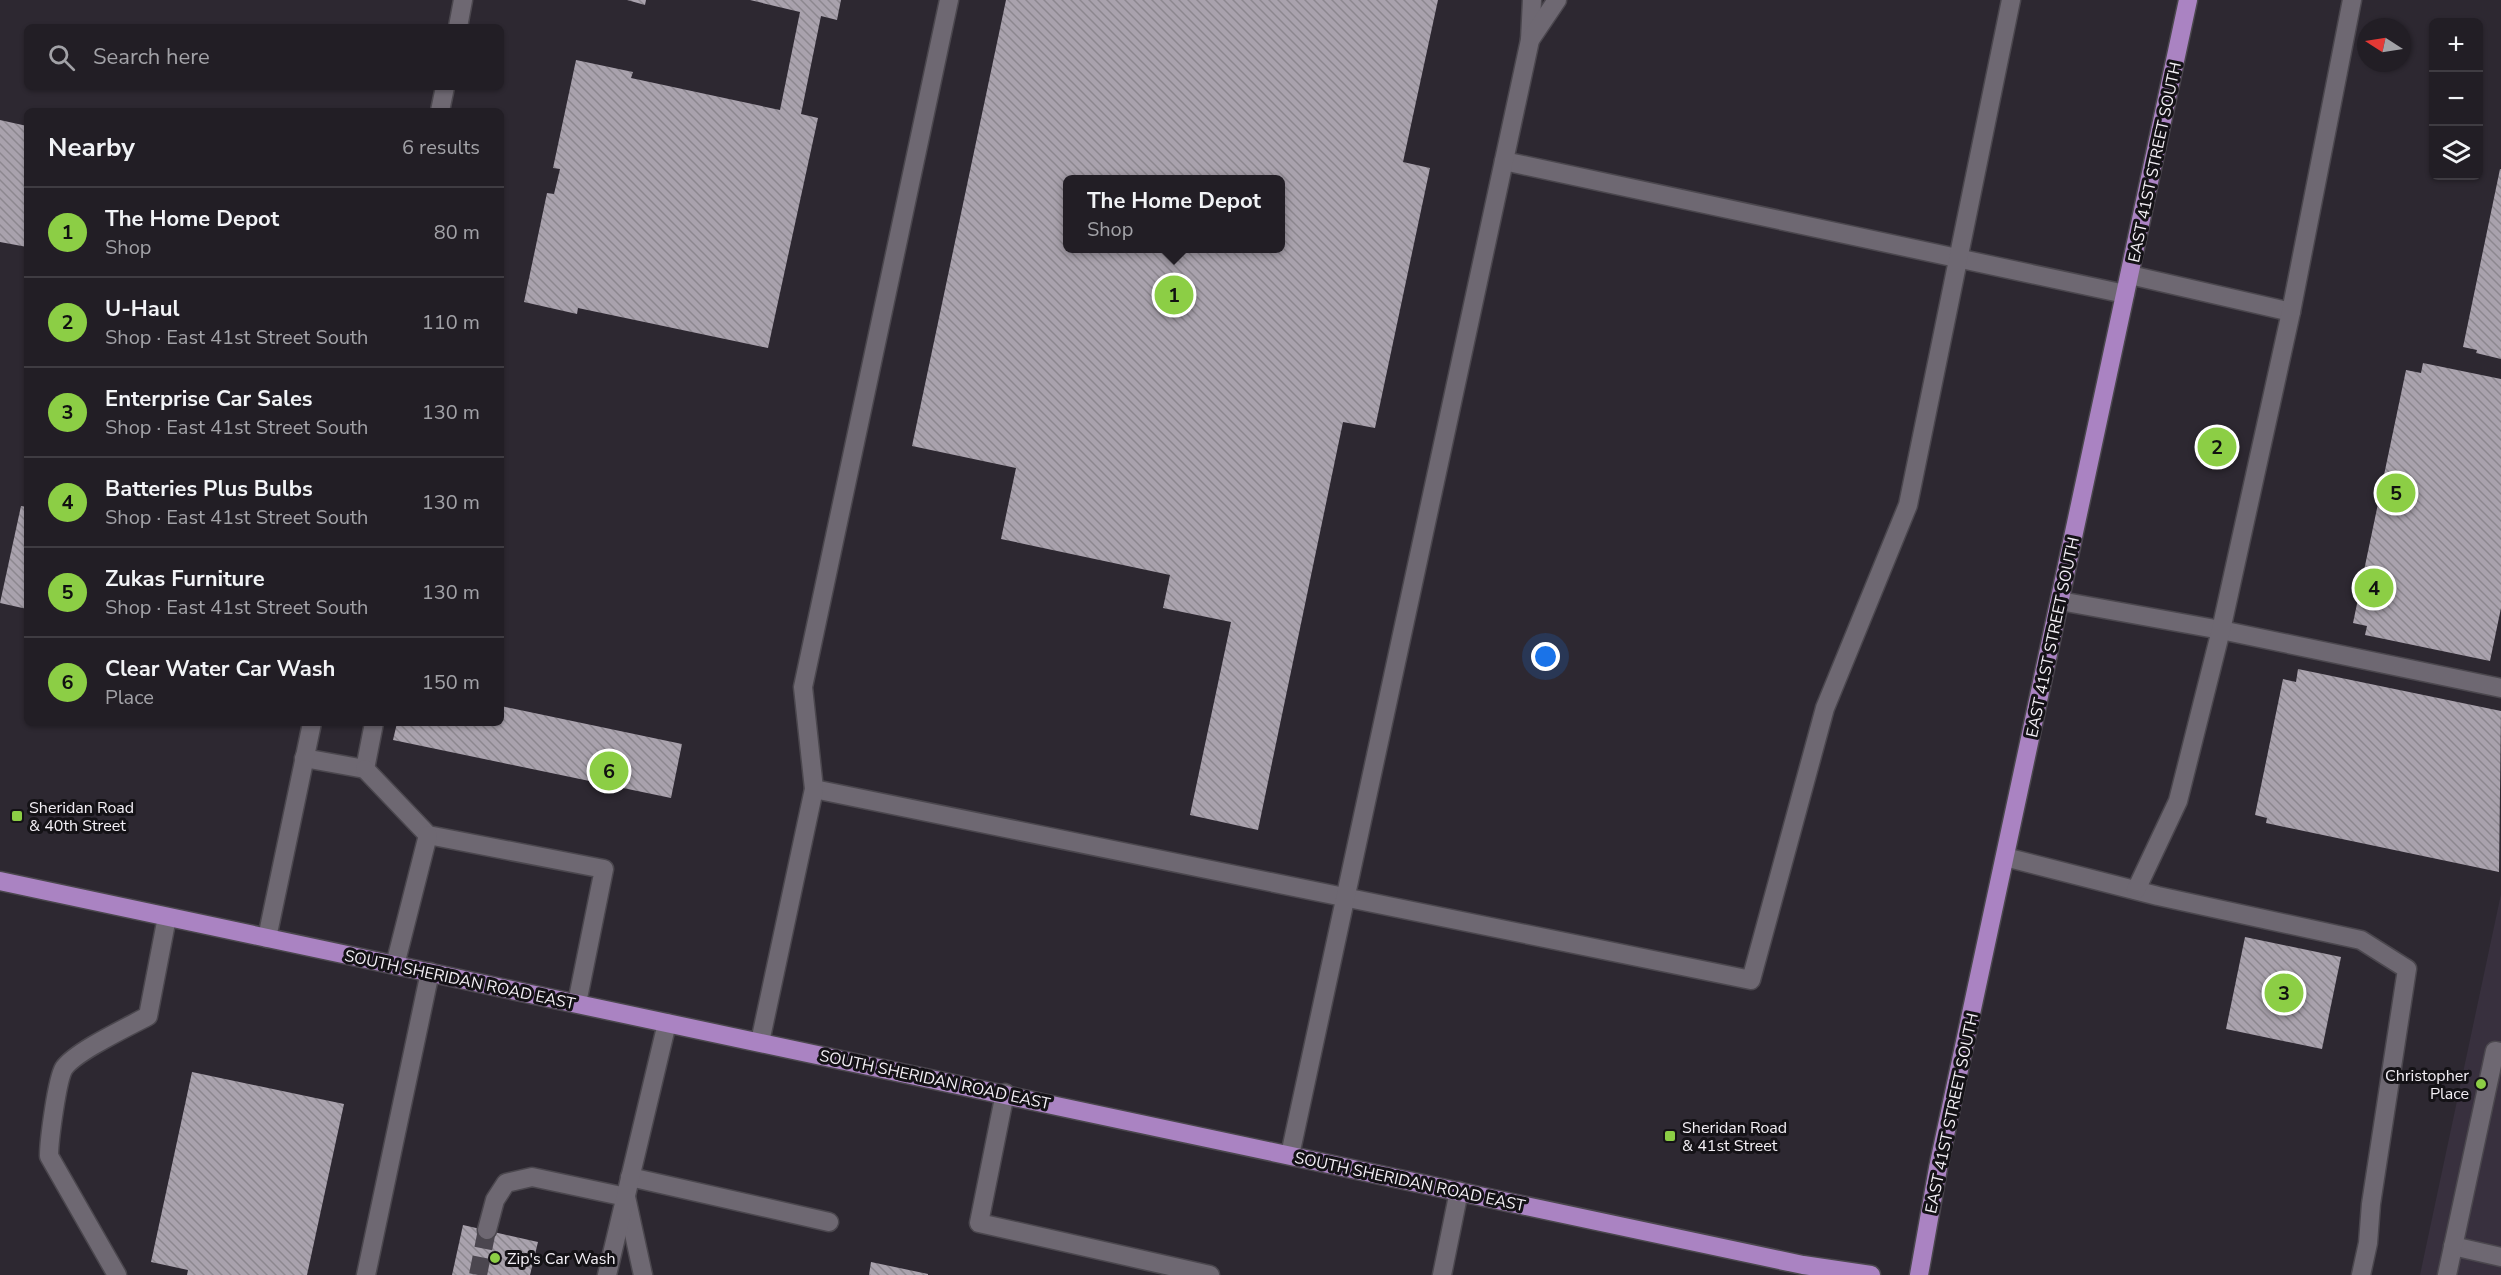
<!DOCTYPE html>
<meta charset="utf-8">
<style>
:root{--surface:#221e25;--page:#2a272d;--text:#f1f3f6;--muted:#a2a2a7;--line:#3f3c42;--accent:#8cce45}
body{margin:0;font-family:"Nunito Sans",sans-serif;background:var(--page);color:var(--text)}
.controls{position:absolute;right:18px;top:18px;display:grid;overflow:hidden;border-radius:9px;box-shadow:0 2px 4px #0004}
.controls button{width:54px;height:54px;display:grid;place-items:center;padding:0;border:0;border-bottom:2px solid var(--line);background:var(--surface);color:var(--text);font:30px sans-serif}
.compass{position:absolute;left:2357px;top:18px;width:54px;height:54px;border-radius:50%;background:var(--surface);box-shadow:0 2px 4px #0004;rotate:282deg}
.you{position:absolute;left:1546px;top:657px;width:21px;height:21px;margin:-15px;border:4px solid #fff;border-radius:50%;background:#1a73e8;box-shadow:0 0 0 9px #1a73e833}
.badge{display:grid;place-items:center;width:39px;height:39px;border-radius:50%;background:var(--accent);color:#111;font-size:20px;font-weight:700}
.pin{position:absolute;translate:-50% -50%;border:3px solid #fff;box-shadow:0 2px 6px #0006}
.popup{position:absolute;left:1063px;top:175px;width:222px;height:78px;box-sizing:border-box;display:grid;place-content:center;border-radius:9px;background:var(--surface);filter:drop-shadow(0 2px 4px #0005);font-size:20px;white-space:nowrap;color:var(--muted)}
.popup b{font-size:22px;color:var(--text)}
.popup::after{content:'';position:absolute;left:50%;top:100%;margin-left:-12px;border:12px solid transparent;border-top-color:var(--surface)}
.list{margin:0;padding:0;list-style:none}
h2{display:flex;justify-content:space-between;align-items:center;height:78px;margin:0;padding:0 24px;font-size:26px}
h2 small{font-size:20px;font-weight:400;color:var(--muted)}
.list li{display:grid;grid-template-columns:39px 1fr auto;gap:18px;align-items:center;box-sizing:border-box;height:90px;padding:0 24px;border-top:2px solid var(--line)}
.list b{display:block;font-size:22px;white-space:nowrap}
.list p{margin:0;font-size:20px;white-space:nowrap;color:var(--muted)}
.list em{font-size:20px;font-style:normal;color:var(--muted)}
.icon{flex:none;width:33px;height:33px;fill:none;stroke:currentColor;stroke-width:2;stroke-linecap:round;stroke-linejoin:round}
.map{position:relative;flex:none;width:2501px;height:1275px;overflow:hidden}
.search{position:absolute;background:var(--surface);box-shadow:0 2px 4px #0004;left:24px;top:24px;width:480px;height:66px;display:flex;align-items:center;gap:15px;box-sizing:border-box;padding:0 21px;border-radius:9px;color:var(--muted);font-size:22px}
.panel{position:absolute;background:var(--surface);box-shadow:0 2px 4px #0004;left:24px;top:108px;width:480px;height:618px;border-radius:9px}
.map>svg:first-child{display:block}
</style>
<div class="map">
<svg width="2501" height="1275" viewBox="0 0 2501 1275">
<defs>
<pattern id="building-back-hatch" width="6" height="6" patternUnits="userSpaceOnUse" patternTransform="scale(1.5)"><rect width="6" height="6" fill="#a9a2ad"/><path d="M-1 5l2 2M0 0l6 6M5-1l2 2" fill="none" stroke="#8c878f"/></pattern>
</defs>
<rect width="100%" height="100%" fill="#2d2831"/>
<!-- built -->
<path fill="#38303e" d="M2501,894V1275H2420Z"/>
<!-- building -->
<g fill="url(#building-back-hatch)" fill-rule="evenodd">
<path d="M627,0H646L645,5Z"/>
<path d="M750,0H841L837,20L821,16L801,114L818,118L768,348L578,308L577,314L524,302L547,193L554,194L560,169L553,168L576,60L633,72L631,78L780,110L800,12Z"/>
<path d="M1006,0H1438L1403,162L1430,168L1375,428L1343,422L1258,830L1190,815L1231,622L1163,608L1170,575L1001,539L1016,468L912,446ZM1068,180H1280V248H1068Z"/>
<path d="M0,120L27,126V247L0,242Z"/>
<path d="M2500,169H2501V359L2476,353L2477,350L2463,347Z"/>
<path d="M2423,363L2501,379V608L2490,661L2365,635L2367,626L2353,623L2406,370L2421,373Z"/>
<path d="M21,506L27,507V609L0,603Z"/>
<path d="M2298,669L2501,711L2499,872L2266,823L2267,818L2255,815L2283,679L2296,682Z"/>
<path d="M501,706L682,744L671,798L393,740L397,723H501Z"/>
<path d="M2245,937L2341,957L2322,1049L2226,1029Z"/>
<path d="M192,1072L344,1104L307,1275H187L188,1270L151,1262Z"/>
<path d="M463,1225L538,1242L530,1275H452Z"/>
<path d="M871,1262L928,1274V1275H869Z"/>
</g>
<g fill="none" stroke-linecap="round" stroke-linejoin="round">
<!-- minor-tunnel -->
<path stroke="#4b464f" stroke-width="18" stroke-dasharray="18 9" stroke-linecap="butt" d="M478,1275L487,1230"/>
<defs>
<g id="minor">
<path d="M458,27L463,0"/>
<path d="M1530,40L1532,0"/>
<path d="M440,111L445,87"/>
<path d="M1504,161L2125,294"/>
<path d="M2130,275L2291,312"/>
<path d="M2060,601L2221,630L2501,688"/>
<path d="M304,758L365,769L374,723"/>
<path d="M365,769L428,835L604,869L577,1003"/>
<path d="M814,789L1751,980L1825,708L1908,505L2011,0"/>
<path d="M2005,857L2158,896L2361,940L2407,969L2371,1204L2368,1243L2361,1275"/>
<path d="M2136,890L2178,801L2221,630L2291,312L2352,0"/>
<path d="M267,938L312,723"/>
<path d="M395,965L428,835"/>
<path d="M760,1042L814,789L803,687L949,0"/>
<path d="M1005,1093L979,1223L1210,1275"/>
<path d="M1290,1155L1530,40L1557,0"/>
<path d="M630,1177L829,1222"/>
<path d="M487,1230L495,1200L506,1183L532,1177L626,1197L643,1275"/>
<path d="M2453,1246L2501,1257"/>
<path d="M117,1275L49,1156C49,1141 57,1079 64,1068C76,1051 128,1027 148,1016L167,917"/>
<path d="M366,1275L430,972"/>
<path d="M607,1275L667,1023"/>
<path d="M1442,1275L1459,1191"/>
<path d="M2447,1275L2495,1051L2501,1052"/>
</g>
<g id="major">
<path d="M0,881L1803,1265L1871,1275"/>
<path d="M1919,1275L1938,1168L2188,0"/>
</g>
</defs>
<!-- minor casing -->
<use href="#minor" stroke="#4b474e" stroke-width="21"/>
<!-- major casing -->
<use href="#major" stroke="#4b474e" stroke-width="21"/>
<!-- minor -->
<use href="#minor" stroke="#6e6872" stroke-width="18"/>
<!-- major -->
<use href="#major" stroke="#aa83c2" stroke-width="18"/>
</g>
<!-- markers -->
<g fill="#8cce45" stroke="#141216" stroke-width="2">
<rect x="11" y="810" width="12" height="12" rx="3"/>
<circle cx="2481" cy="1084" r="6"/>
<rect x="1664" y="1130" width="12" height="12" rx="3"/>
<circle cx="495" cy="1258" r="6"/>
</g>
<g text-anchor="middle" stroke-width="6" stroke-linejoin="round" paint-order="stroke">
<!-- street labels -->
<g font-size="16" fill="#f4f0f6" stroke="#141216">
<text transform="translate(2154 162) rotate(-78)" y="6">EAST 41ST STREET SOUTH</text>
<text transform="translate(2052 637) rotate(-78)" y="6">EAST 41ST STREET SOUTH</text>
<text transform="translate(460 979) rotate(12)" y="6">SOUTH SHERIDAN ROAD EAST</text>
<text transform="translate(935 1079) rotate(12)" y="6">SOUTH SHERIDAN ROAD EAST</text>
<text transform="translate(1951 1113) rotate(-78)" y="6">EAST 41ST STREET SOUTH</text>
<text transform="translate(1410 1181) rotate(12)" y="6">SOUTH SHERIDAN ROAD EAST</text>
</g>
<!-- poi labels -->
<g font-size="16" fill="#f4f0f6" stroke="#141216" text-anchor="start">
<text x="29" y="813">Sheridan Road<tspan x="29" dy="18">&amp; 40th Street</tspan></text>
<text x="2469" y="1081" text-anchor="end">Christopher<tspan x="2469" dy="18">Place</tspan></text>
<text x="1682" y="1133">Sheridan Road<tspan x="1682" dy="18">&amp; 41st Street</tspan></text>
<text x="507" y="1264">Zip's Car Wash</text>
</g>
</g>
</svg>
<div class="controls">
<button>+</button>
<button>−</button>
<button><svg class="icon" aria-label="layers" viewBox="0 0 24 24"><path d="M12 4l9 5-9 5-9-5zM3 14l9 5 9-5"/></svg></button>
</div>
<svg class="compass" viewBox="-18 -18 36 36"><path d="M0-13l5 13h-10z" fill="#e53935"/><path d="M0 13l5-13h-10z" fill="#a2a2a7"/></svg>
<div class="you"></div>
<div class="pin badge" style="left:1174px;top:295px">1</div>
<div class="popup"><b>The Home Depot</b>Shop</div>
<div class="pin badge" style="left:2217px;top:447px">2</div>
<div class="pin badge" style="left:2284px;top:993px">3</div>
<div class="pin badge" style="left:2374px;top:588px">4</div>
<div class="pin badge" style="left:2396px;top:493px">5</div>
<div class="pin badge" style="left:609px;top:771px">6</div>
<div class="search"><svg class="icon" aria-label="search" viewBox="0 0 24 24"><circle cx="10" cy="10" r="6"/><path d="M15 15l6 6"/></svg>Search here</div>
<section class="panel">
<h2>Nearby<small>6 results</small></h2>
<ul class="list">
<li><span class="badge">1</span><div><b>The Home Depot</b><p>Shop</p></div><em>80 m</em></li>
<li><span class="badge">2</span><div><b>U-Haul</b><p>Shop · East 41st Street South</p></div><em>110 m</em></li>
<li><span class="badge">3</span><div><b>Enterprise Car Sales</b><p>Shop · East 41st Street South</p></div><em>130 m</em></li>
<li><span class="badge">4</span><div><b>Batteries Plus Bulbs</b><p>Shop · East 41st Street South</p></div><em>130 m</em></li>
<li><span class="badge">5</span><div><b>Zukas Furniture</b><p>Shop · East 41st Street South</p></div><em>130 m</em></li>
<li><span class="badge">6</span><div><b>Clear Water Car Wash</b><p>Place</p></div><em>150 m</em></li>
</ul>
</section>
</div>
